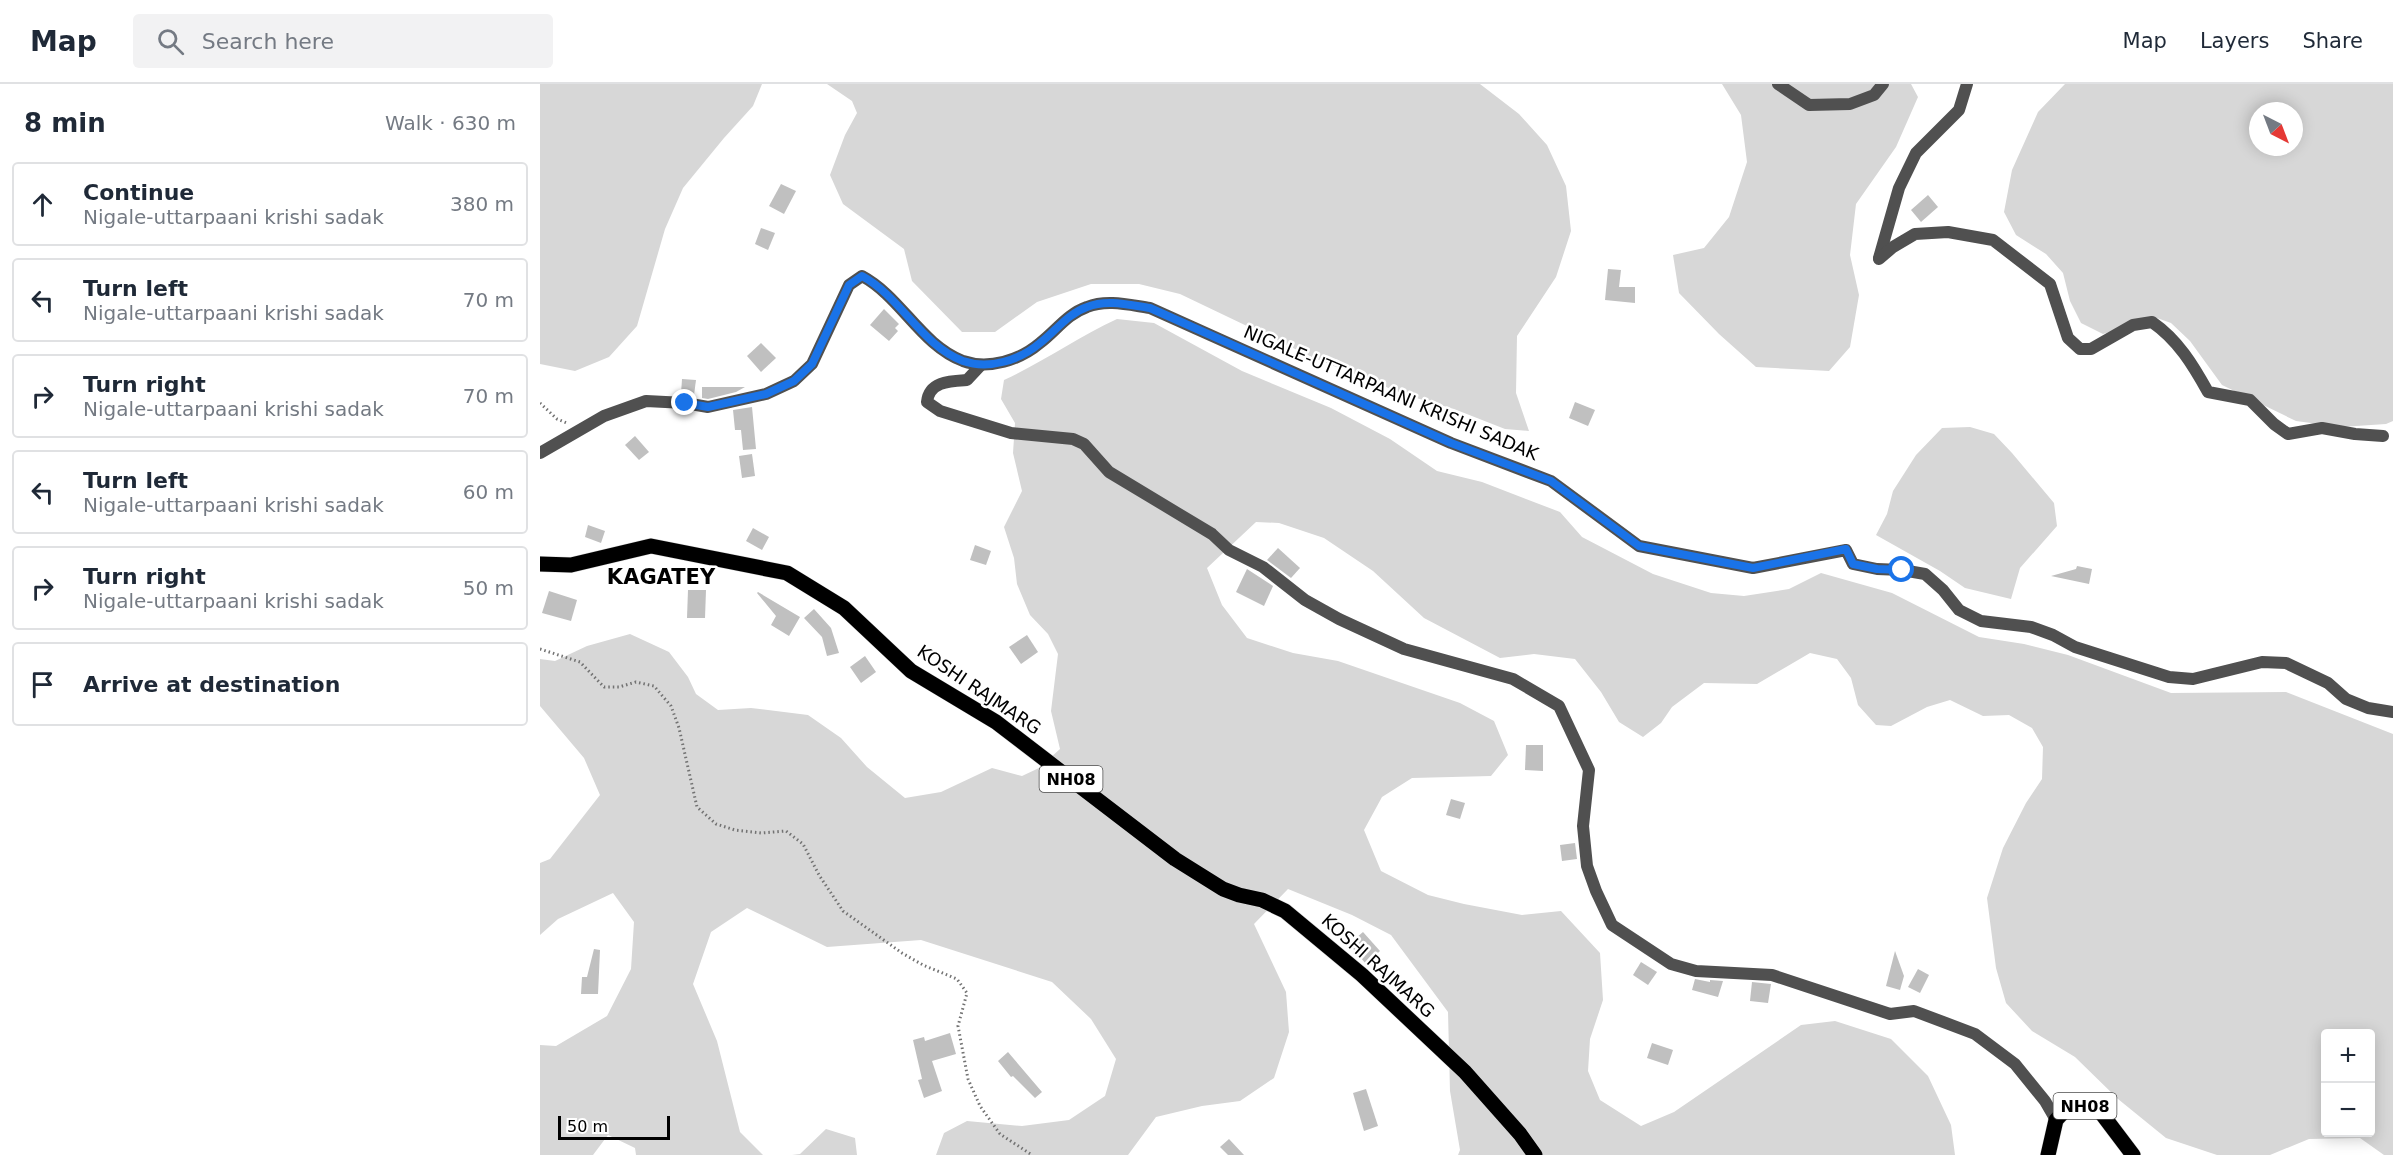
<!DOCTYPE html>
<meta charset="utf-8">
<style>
:root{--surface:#fff;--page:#f2f2f3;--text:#1f2937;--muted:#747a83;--line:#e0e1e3}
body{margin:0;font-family:"DejaVu Sans",sans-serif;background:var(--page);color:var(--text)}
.controls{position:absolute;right:18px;bottom:18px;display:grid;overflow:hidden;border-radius:6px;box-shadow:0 3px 15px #0003}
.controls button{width:54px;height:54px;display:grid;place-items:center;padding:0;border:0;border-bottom:2px solid var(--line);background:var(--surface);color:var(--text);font:30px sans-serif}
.compass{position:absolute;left:1709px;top:18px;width:54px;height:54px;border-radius:50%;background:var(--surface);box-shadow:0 3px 15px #0003;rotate:138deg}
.scale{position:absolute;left:18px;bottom:15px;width:112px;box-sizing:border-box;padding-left:6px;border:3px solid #000;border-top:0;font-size:16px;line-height:21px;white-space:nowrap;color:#000;-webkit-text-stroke:4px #fff;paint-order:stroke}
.stop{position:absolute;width:18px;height:18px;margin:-14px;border:4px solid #1a73e8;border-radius:50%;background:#fff}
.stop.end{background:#1a73e8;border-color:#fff;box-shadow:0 2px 6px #0008}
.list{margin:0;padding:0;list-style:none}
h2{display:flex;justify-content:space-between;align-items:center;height:78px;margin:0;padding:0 24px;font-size:26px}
h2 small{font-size:20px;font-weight:400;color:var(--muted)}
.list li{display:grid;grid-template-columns:39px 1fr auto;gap:18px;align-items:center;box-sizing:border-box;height:84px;margin:0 12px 12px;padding:0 12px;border:2px solid var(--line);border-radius:6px}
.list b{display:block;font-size:22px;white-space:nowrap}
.list p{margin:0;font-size:20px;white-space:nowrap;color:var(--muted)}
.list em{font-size:20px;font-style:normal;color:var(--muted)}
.icon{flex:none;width:33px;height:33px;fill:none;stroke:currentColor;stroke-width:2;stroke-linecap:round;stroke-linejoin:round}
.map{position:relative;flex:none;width:1853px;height:1071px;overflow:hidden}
header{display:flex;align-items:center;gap:36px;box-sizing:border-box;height:84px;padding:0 30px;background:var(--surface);border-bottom:2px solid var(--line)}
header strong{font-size:28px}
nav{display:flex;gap:33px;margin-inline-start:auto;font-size:21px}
.search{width:420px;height:54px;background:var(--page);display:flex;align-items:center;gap:15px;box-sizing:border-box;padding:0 21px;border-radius:6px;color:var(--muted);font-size:22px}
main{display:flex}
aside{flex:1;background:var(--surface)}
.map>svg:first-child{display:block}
</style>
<header>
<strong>Map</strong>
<div class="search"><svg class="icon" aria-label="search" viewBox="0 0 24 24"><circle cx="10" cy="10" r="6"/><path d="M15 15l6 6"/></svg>Search here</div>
<nav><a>Map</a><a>Layers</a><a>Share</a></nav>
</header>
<main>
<aside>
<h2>8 min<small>Walk · 630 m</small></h2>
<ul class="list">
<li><svg class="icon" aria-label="ahead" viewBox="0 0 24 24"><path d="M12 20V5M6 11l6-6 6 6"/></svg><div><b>Continue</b><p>Nigale-uttarpaani krishi sadak</p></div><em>380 m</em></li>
<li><svg class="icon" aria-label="left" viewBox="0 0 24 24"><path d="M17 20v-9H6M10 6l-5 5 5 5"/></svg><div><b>Turn left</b><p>Nigale-uttarpaani krishi sadak</p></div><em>70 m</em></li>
<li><svg class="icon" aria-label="right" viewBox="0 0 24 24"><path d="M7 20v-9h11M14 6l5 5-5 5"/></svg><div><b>Turn right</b><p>Nigale-uttarpaani krishi sadak</p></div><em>70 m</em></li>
<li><svg class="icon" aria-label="left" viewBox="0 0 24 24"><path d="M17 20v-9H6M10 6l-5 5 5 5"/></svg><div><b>Turn left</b><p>Nigale-uttarpaani krishi sadak</p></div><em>60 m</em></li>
<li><svg class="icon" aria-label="right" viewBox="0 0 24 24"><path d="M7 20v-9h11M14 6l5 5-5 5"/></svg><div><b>Turn right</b><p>Nigale-uttarpaani krishi sadak</p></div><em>50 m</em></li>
<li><svg class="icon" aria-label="arrive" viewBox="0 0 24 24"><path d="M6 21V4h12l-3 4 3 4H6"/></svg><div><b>Arrive at destination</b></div></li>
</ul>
</aside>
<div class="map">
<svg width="1853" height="1071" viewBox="0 0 1853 1071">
<rect width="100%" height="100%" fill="#fff"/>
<!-- green -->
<g fill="#d7d7d7" fill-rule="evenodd">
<path d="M0,0H222L213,22L184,54L143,104L125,145L97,242L69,273L35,287L0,280Z"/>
<path d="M287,0H940L979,30L1007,61L1026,102L1031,147L1016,193L977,252L976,309L989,347L965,345L914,325L866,311L774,274L640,210L599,200H551L497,218L455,248H422L372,197L364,165L303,120L290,91L305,51L317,29L312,17Z"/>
<path d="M1182,0H1371L1378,13L1356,63L1316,120L1310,171L1319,211L1310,263L1289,287L1216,283L1179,250L1139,209L1133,171L1164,164L1189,133L1207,78L1201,31Z"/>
<path d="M1525,0H1853V337L1846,340L1801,343L1756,337L1682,301L1650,257L1631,239L1617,234L1563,250L1541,239L1530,217L1523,189L1506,170L1476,151L1464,128L1472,86L1498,28ZM1718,27H1754V63H1718Z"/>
<path d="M577,235L614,239L702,287L791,324L850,355L897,387L942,398L1020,428L1042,453L1113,490L1171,509L1204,512L1249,505L1281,489L1352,509L1439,553L1484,560L1528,571L1631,609L1746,608L1853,650V1071H1844L1820,1054L1769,1055L1730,1071H1677L1626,1054L1578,1015L1535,973L1492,947L1466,919L1456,884L1447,814L1463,764L1486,719L1502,695L1503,663L1492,644L1469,631L1443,632L1410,616L1387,623L1351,642L1336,641L1318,621L1311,594L1297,575L1270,569L1217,600L1164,599L1132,623L1121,639L1103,653L1079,638L1061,608L1035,575L994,570L960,574L884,534L833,487L784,454L739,439L716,438L667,484L682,521L707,554L753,569L798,577L920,619L954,637L968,671L951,692L872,694L842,713L824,746L841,787L888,811L924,820L982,831L1021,827L1060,869L1063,916L1050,955L1048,987L1060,1016L1101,1042L1134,1028L1261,941L1295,937L1351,955L1388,992L1411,1041L1415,1071H918L920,1066L910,1007L908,928L851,851L812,831L748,805L714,840L746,908L749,948L734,994L700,1017L662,1022L616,1033L588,1071H396L404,1049L427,1037L482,1042L529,1036L565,1012L576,975L551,935L512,898L381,856L287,863L207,824L171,848L153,900L177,957L200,1048L223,1071H96L95,1064L68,1051L53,1071H0V961L16,962L67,932L91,885L94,838L73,809L18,835L0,851V779L10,775L60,711L44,674L0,622V575L15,577L47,562L90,550L129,568L148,593L156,610L178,626L211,624L268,631L301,654L327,683L365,714L401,708L452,684L482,692L499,684L520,665L511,627L518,570L508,550L490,531L477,500L474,474L464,443L482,407L473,369L475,339L461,315L464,296C503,278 538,253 577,235ZM1786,950H1830V1048H1786Z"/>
<path d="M1430,343L1454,350L1472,369L1514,419L1517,442L1480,484L1471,515L1425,504L1400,487L1336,451L1347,430L1353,407L1376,371L1402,344Z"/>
<path d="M286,1045L315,1054L317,1071H252L260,1070Z"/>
</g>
<!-- building -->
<g fill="#c0c0c0">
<path d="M241,100L256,107L244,130L229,122Z"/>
<path d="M1388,111L1398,123L1381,138L1371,126Z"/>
<path d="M221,144L235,149L228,166L215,160Z"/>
<path d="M1068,185L1081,186L1079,203H1095V219L1065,216Z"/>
<path d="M344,225L359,240L355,244L358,247L349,257L330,241Z"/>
<path d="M221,259L236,274L221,288L207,272Z"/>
<path d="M142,295L156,296L154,311L141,310Z"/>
<path d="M162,303H205L196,308L168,315L162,314Z"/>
<path d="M1035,318L1055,326L1048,342L1029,334Z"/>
<path d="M212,323L216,365L203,366L201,346H195L193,326Z"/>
<path d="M95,352L109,368L99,376L85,361Z"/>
<path d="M212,370L215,392L202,394L199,372Z"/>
<path d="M48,441L65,447L61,459L45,453Z"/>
<path d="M213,444L229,453L222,466L206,457Z"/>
<path d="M435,461L451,467L446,481L430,476Z"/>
<path d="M738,464L760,484L751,494L727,476Z"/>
<path d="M1537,482L1552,485L1549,500L1511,492L1536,485Z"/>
<path d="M707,485L733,502L724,522L696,508Z"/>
<path d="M148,506H166L165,534H147Z"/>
<path d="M9,507L37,516L31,537L2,529Z"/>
<path d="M218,508L260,533L249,552L231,541L236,532L217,509Z"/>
<path d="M274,525L291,544L299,569L287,572L282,553L264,534Z"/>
<path d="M487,551L498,568L481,580L469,563Z"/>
<path d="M325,572L336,588L321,599L310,583Z"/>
<path d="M986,661H1003V687L985,686Z"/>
<path d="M911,715L925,719L920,735L906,731Z"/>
<path d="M1035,759L1037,775L1022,777L1020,761Z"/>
<path d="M823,848L840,867L826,880L809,860Z"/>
<path d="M54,865L60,866L58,910H41L42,893H47Z"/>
<path d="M1355,867L1364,892L1360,906L1346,902Z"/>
<path d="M1101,878L1117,888L1108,901L1093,891Z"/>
<path d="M1378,885L1389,891L1380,909L1368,903Z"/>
<path d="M1155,895L1170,898V896L1183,897L1178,913L1152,906Z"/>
<path d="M1212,898L1231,900L1228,919L1210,917Z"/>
<path d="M410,949L416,970L392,977L402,1007L384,1014L378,996L382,995L373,956L384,953L385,957Z"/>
<path d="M1112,959L1133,966L1128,981L1107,974Z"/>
<path d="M468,968L502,1008L495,1014L473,992L471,993L458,977Z"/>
<path d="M826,1005L838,1042L824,1047L813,1009Z"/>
<path d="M689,1055L704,1071H688L680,1063Z"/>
</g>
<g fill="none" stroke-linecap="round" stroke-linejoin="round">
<defs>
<g id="primary">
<path d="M0,480L31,481L111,462L247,489L304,524L371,587L456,638L635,775L683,805L699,811L722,816L745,827L822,891L925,988L980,1050L995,1071"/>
<path d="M1508,1071L1516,1036L1528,1023L1541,1021L1559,1026L1593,1071"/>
</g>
</defs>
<!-- primary casing -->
<use href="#primary" stroke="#dbdbdb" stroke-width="16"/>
<!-- path -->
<g stroke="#727272" stroke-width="3" stroke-dasharray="1.5 3" stroke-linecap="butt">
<path d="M0,319L17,335L27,339"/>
<path d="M0,565L40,578L64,603H79L96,598L114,602L131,622L139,644L157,723L176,740L195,746L221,749L246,747L263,760L279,791L303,827L362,869L383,881L417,895L427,909L418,942L428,995L440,1022L460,1050L492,1071"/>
</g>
<!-- street -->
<g stroke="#505050" stroke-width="12">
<path d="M1238,0L1269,21L1310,20L1334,11L1343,0"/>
<path d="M1339,174L1359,104L1376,69L1419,26L1427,0"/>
<path d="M1339,175L1353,163L1375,150L1408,148L1453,156L1510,200L1528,254L1540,265H1551L1593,241L1612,238C1638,256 1653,281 1668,308L1710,316L1734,340L1748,350L1782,344L1815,350L1843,352"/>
<path d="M441,281L427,296C411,297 389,297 387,318L400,327L471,349L533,355L544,360L569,388L672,450L689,466L723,483L765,516L799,535L864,565L973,595L1019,622L1049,686L1043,742L1047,782L1056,807L1072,841L1131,880L1156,887L1232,891L1350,930L1374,927L1435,950L1475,980L1505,1017L1516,1036"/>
<path d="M0,369L64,332L106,317L145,319L168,323L226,310L254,297L272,280L309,201L322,192C361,213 381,261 423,277C449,286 480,276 500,259C516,247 527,230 547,223C567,215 589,221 610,224L911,359L1011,397L1099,462L1213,484L1306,466L1313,480L1337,485L1362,486L1385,490L1403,506L1419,526L1441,537L1491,543L1513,551L1535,563L1629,593L1653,595L1722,578L1746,579L1788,599L1806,615L1828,624L1853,628"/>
</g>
<!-- primary -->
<use href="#primary" stroke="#000" stroke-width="15"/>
</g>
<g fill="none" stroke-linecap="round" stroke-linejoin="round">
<!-- route -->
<path stroke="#1a73e8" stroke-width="8" d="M145,319L168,323L226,310L254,297L272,280L309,201L322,192C361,213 381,261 423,277C449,286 480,276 500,259C516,247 527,230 547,223C567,215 589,221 610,224L911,359L1011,397L1099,462L1213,484L1306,465L1313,480L1337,485L1362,486"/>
</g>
<g text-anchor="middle" stroke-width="5" stroke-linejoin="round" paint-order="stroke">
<!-- shield labels -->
<g fill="#fff" stroke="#4c4c4c" stroke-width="1.5">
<rect x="499.5" y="682" width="63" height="26" rx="4.5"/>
<rect x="1513.5" y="1009" width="63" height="26" rx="4.5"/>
</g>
<g font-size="16" font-weight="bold" fill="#000">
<text x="531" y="701">NH08</text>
<text x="1545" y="1028">NH08</text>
</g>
<!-- street labels -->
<g font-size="18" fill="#000" stroke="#fff">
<text transform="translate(851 309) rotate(23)" y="6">NIGALE-UTTARPAANI KRISHI SADAK</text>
<text transform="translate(439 606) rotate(34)" y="6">KOSHI RAJMARG</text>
<text transform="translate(838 882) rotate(42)" y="6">KOSHI RAJMARG</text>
</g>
<!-- quarter labels -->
<g font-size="21" font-weight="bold" fill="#000" stroke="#fff">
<text x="121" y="500">KAGATEY</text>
</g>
</g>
</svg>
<div class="controls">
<button>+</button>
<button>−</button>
</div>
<svg class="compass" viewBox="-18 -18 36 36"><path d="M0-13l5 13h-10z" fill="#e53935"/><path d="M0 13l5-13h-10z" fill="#747a83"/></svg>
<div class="scale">50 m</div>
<div class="stop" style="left:1362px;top:486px"></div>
<div class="stop end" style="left:145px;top:319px"></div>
</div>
</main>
